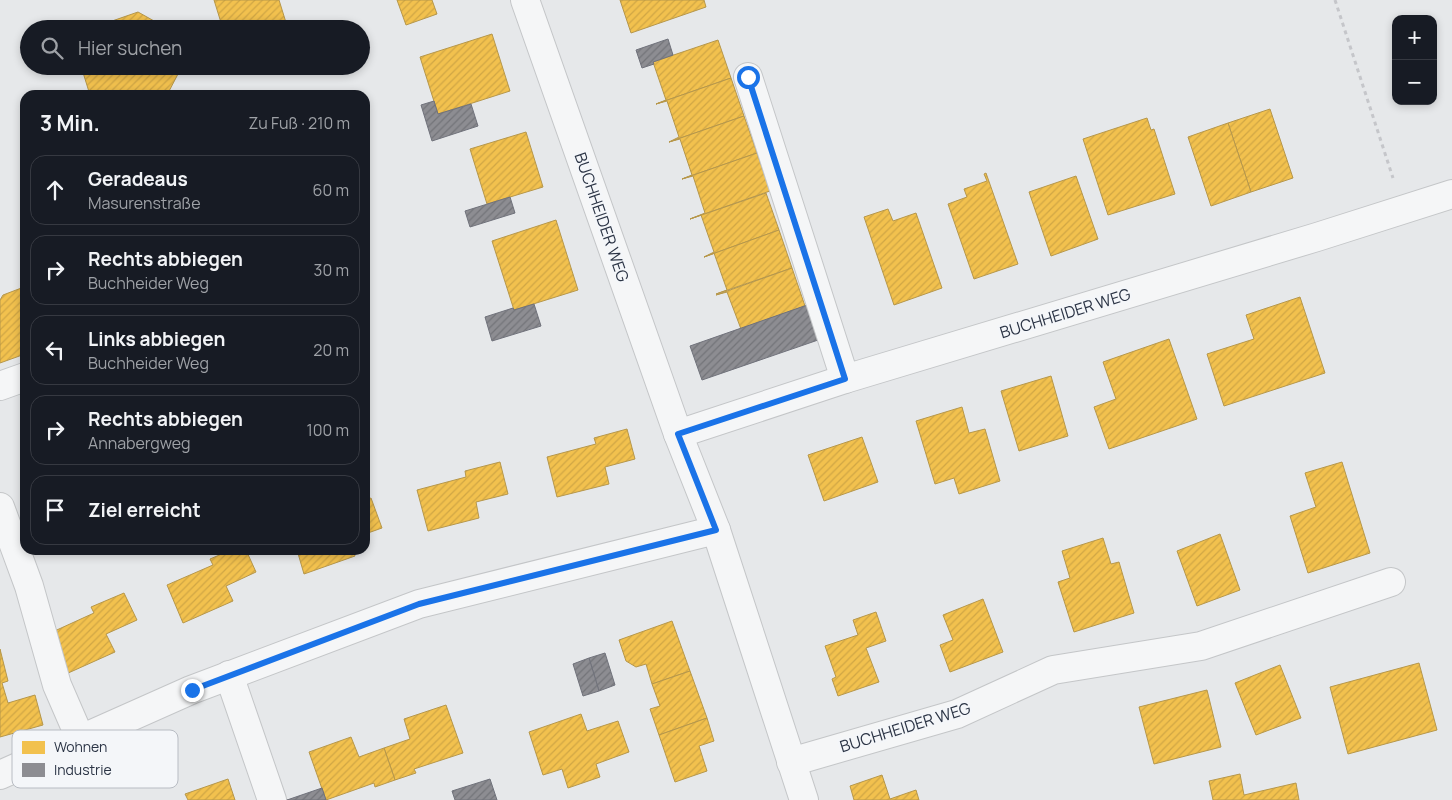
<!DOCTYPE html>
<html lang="de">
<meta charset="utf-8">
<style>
:root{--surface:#171b24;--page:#20242c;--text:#f1f3f6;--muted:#9ea1a6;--line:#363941}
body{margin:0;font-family:Manrope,sans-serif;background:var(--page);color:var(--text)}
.controls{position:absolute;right:15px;top:15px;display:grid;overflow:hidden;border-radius:10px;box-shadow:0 2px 8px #0003}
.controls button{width:45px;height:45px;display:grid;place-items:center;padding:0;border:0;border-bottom:1px solid var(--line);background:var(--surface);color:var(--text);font:25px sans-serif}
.stop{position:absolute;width:15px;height:15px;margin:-11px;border:4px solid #1a73e8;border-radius:50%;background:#fff}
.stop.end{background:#1a73e8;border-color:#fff;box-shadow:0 1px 5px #0008}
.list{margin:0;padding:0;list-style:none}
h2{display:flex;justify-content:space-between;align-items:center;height:65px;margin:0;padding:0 20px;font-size:21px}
h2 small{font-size:16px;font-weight:400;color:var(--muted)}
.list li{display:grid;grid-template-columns:32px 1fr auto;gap:15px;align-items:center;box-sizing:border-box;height:70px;margin:0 10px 10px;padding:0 10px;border:1px solid var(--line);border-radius:15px}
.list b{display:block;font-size:19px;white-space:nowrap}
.list p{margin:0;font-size:16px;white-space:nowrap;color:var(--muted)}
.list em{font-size:16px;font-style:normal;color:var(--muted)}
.icon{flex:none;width:28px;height:28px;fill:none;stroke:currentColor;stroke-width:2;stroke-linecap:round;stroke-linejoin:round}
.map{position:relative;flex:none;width:1452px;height:800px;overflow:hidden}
.search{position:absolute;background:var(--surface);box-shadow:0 2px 8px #0003;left:20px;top:20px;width:350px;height:55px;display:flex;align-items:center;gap:12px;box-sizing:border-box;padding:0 18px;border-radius:28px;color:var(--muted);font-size:19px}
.panel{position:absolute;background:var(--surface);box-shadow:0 2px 8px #0003;left:20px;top:90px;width:350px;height:465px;border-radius:15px}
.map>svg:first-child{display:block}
</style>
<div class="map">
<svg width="1452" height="800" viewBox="0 0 1452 800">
<defs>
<pattern id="homes-hatch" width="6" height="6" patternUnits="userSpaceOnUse" patternTransform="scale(1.25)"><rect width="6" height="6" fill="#f2c14e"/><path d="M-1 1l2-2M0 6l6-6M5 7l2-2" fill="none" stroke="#d0a645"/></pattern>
<pattern id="industry-hatch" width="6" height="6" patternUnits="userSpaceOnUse" patternTransform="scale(1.25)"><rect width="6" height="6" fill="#8d8d92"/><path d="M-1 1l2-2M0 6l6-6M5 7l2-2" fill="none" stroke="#737479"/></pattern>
</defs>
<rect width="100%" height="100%" fill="#e6e8ea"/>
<!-- homes -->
<g fill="url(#homes-hatch)" stroke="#b6974b">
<path d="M214,0H279L288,29H223Z"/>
<path d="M397,0H432L437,14L406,25Z"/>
<path d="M620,0H704L706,7L631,33Z"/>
<path d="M138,12L163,26L164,29H89Z"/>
<path d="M492,34L510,91L438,114L420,57Z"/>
<path d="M718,40L731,78L656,104L666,100L653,62Z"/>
<path d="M81,66H175L178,74L167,95H90Z"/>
<path d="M731,78L744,116L669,142L679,137L667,101L656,104Z"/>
<path d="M1270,109L1293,178L1251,192L1228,123Z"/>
<path d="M744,116L757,153L682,179L692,175L680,139L669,142Z"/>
<path d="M1147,118L1151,130L1154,129L1175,194L1108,215L1083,139Z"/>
<path d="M1228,123L1251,192L1211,206L1188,137Z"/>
<path d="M526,132L543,187L487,204L470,149Z"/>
<path d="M757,153L770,191L690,219L705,213L693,176L682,179Z"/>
<path d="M986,173L1018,264L974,279L948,204L967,197L964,189L987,181L984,174Z"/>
<path d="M1076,176L1098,239L1051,256L1029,192Z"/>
<path d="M766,193L779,230L704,257L714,252L701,215L690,219Z"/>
<path d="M888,209L893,221L916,213L942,288L894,305L864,217Z"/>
<path d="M556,220L578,290L514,310L492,241Z"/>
<path d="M779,230L792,268L716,294L727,290L714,253L704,257Z"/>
<path d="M792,268L805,306L741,329L727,292L716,295Z"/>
<path d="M24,287L25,288V354L0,363V300L3,295Z"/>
<path d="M1300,297L1325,373L1224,406L1207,354L1254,339L1246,315Z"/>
<path d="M1169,339L1197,419L1109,449L1094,407L1116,399L1103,362Z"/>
<path d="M1051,376L1068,436L1019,451L1001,391Z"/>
<path d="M962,407L969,433L985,429L1000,481L959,494L954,478L935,484L916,421Z"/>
<path d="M627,429L635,459L605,467L609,484L557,497L547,457L596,444L594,438Z"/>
<path d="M862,437L878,482L824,501L808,455Z"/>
<path d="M500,462L508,494L476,502L479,518L428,531L417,490L466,477L465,471Z"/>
<path d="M1342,462L1370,553L1308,573L1290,516L1316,507L1305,473Z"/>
<path d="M371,498L382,528L365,534V500Z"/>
<path d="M1220,534L1240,590L1197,606L1177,551Z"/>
<path d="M1103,538L1111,564L1119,562L1134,613L1074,632L1058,582L1070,578L1062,551Z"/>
<path d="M231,550H246L256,572L226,586L233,601L183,623L167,585L213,565L210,559Z"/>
<path d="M297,550H353L355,556L304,574Z"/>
<path d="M124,593L137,620L106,634L115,652L66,674L48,634L94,613L91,607Z"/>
<path d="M983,599L1003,652L950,672L940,645L953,640L943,615Z"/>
<path d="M876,612L886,641L866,648L879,682L838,696L832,679L836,677L825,646L858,635L853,620Z"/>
<path d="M672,621L690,671L652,684L646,664L636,667L626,661L619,640Z"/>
<path d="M0,649L8,681L2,683L8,703L35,695L43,725L0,737Z"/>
<path d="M1419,663L1437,730L1348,754L1330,687Z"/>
<path d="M1280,665L1301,718L1256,735L1235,683Z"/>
<path d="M690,671L707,718L659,735L650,709L660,706L652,684Z"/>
<path d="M1207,690L1221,747L1154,764L1139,707Z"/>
<path d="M446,705L463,753L414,769L416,773L395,780L384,748L410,739L404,719Z"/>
<path d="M581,714L587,731L618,721L629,752L596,764L600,777L568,788L562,769L543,775L529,732Z"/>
<path d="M707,718L714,741L699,746L707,771L675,782L659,735Z"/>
<path d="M351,737L359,757L384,748L395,780L375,787L374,783L326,800L309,752Z"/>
<path d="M1240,774L1244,795L1296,783L1299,800H1213L1209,781Z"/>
<path d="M882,775L890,799L916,790L919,800H854L850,786Z"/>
<path d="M228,779L235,800H188L185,794Z"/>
</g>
<!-- industry -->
<g fill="url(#industry-hatch)" stroke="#70727b">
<path d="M668,39L673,55L653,62L654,64L642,68L636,50Z"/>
<path d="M434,101L438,114L471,104L478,126L432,141L421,105Z"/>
<path d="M510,197L515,213L470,227L465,211Z"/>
<path d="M534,304L541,326L492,341L485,317L513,308L514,310Z"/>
<path d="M810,304L821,339L702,380L690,346Z"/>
<path d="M605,653L615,685L599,691L589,658Z"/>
<path d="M589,658L599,691L583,696L573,664Z"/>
<path d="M490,779L497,800H455L452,791Z"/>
<path d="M322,788L326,800H287Z"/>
</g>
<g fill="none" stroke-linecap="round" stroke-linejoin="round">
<defs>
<g id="minor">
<path d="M525,0L678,434L716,530L804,800"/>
<path d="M748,77L845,379"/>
<path d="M0,386L25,377"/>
<path d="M678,434L845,379L1317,237L1452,194"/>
<path d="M0,507L29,586L57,685L80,738"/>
<path d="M229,675L272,800"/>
<path d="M791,762L957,714L1053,670L1201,646L1391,582"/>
<path d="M0,775L191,690L419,604L716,530"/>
</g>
</defs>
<!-- minor casing -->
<use href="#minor" stroke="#c4c6c8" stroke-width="30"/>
<!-- path -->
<path stroke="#c5c6ca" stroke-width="3" stroke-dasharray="4 4" stroke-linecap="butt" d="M1335,0L1393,178"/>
<!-- minor -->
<use href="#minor" stroke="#f5f6f7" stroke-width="28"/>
</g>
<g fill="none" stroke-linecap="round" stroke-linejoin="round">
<!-- route -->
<path stroke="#1a73e8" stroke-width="6" d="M192,690L419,604L716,530L678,434L845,379L748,77"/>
</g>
<g text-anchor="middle" stroke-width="5" stroke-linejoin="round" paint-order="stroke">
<!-- street labels -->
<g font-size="16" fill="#2b3445" stroke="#f4f6f9">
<text transform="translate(602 217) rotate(71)" y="6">BUCHHEIDER WEG</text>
<text transform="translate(1065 313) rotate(-17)" y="6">BUCHHEIDER WEG</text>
<text transform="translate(905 727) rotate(-17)" y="6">BUCHHEIDER WEG</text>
</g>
</g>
<!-- legend -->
<rect x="12" y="730" width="166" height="58" rx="8" fill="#f4f6f9" stroke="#b8bcc3" stroke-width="1"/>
<rect x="22" y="741" width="23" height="13" fill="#f2c14e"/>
<rect x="22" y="763" width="23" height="14" fill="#8d8d92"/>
<g font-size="14" fill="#2b3445">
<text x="54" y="752">Wohnen</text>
<text x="54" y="775">Industrie</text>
</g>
</svg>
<div class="controls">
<button>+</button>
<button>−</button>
</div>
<div class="stop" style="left:748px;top:77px"></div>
<div class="stop end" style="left:192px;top:690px"></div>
<div class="search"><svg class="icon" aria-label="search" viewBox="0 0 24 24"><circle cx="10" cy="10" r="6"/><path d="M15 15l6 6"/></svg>Hier suchen</div>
<section class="panel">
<h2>3 Min.<small>Zu Fuß · 210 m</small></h2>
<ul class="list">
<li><svg class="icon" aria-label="ahead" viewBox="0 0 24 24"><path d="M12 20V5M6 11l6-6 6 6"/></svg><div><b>Geradeaus</b><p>Masurenstraße</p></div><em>60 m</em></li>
<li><svg class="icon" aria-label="right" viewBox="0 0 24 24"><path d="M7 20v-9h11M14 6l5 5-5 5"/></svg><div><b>Rechts abbiegen</b><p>Buchheider Weg</p></div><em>30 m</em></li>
<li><svg class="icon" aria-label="left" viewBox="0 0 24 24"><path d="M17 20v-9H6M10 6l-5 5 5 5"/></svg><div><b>Links abbiegen</b><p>Buchheider Weg</p></div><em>20 m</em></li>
<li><svg class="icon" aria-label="right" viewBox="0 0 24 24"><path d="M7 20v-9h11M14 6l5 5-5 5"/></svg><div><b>Rechts abbiegen</b><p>Annabergweg</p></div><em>100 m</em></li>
<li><svg class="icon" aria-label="arrive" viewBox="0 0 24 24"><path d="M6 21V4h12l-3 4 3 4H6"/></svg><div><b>Ziel erreicht</b></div></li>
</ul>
</section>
</div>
